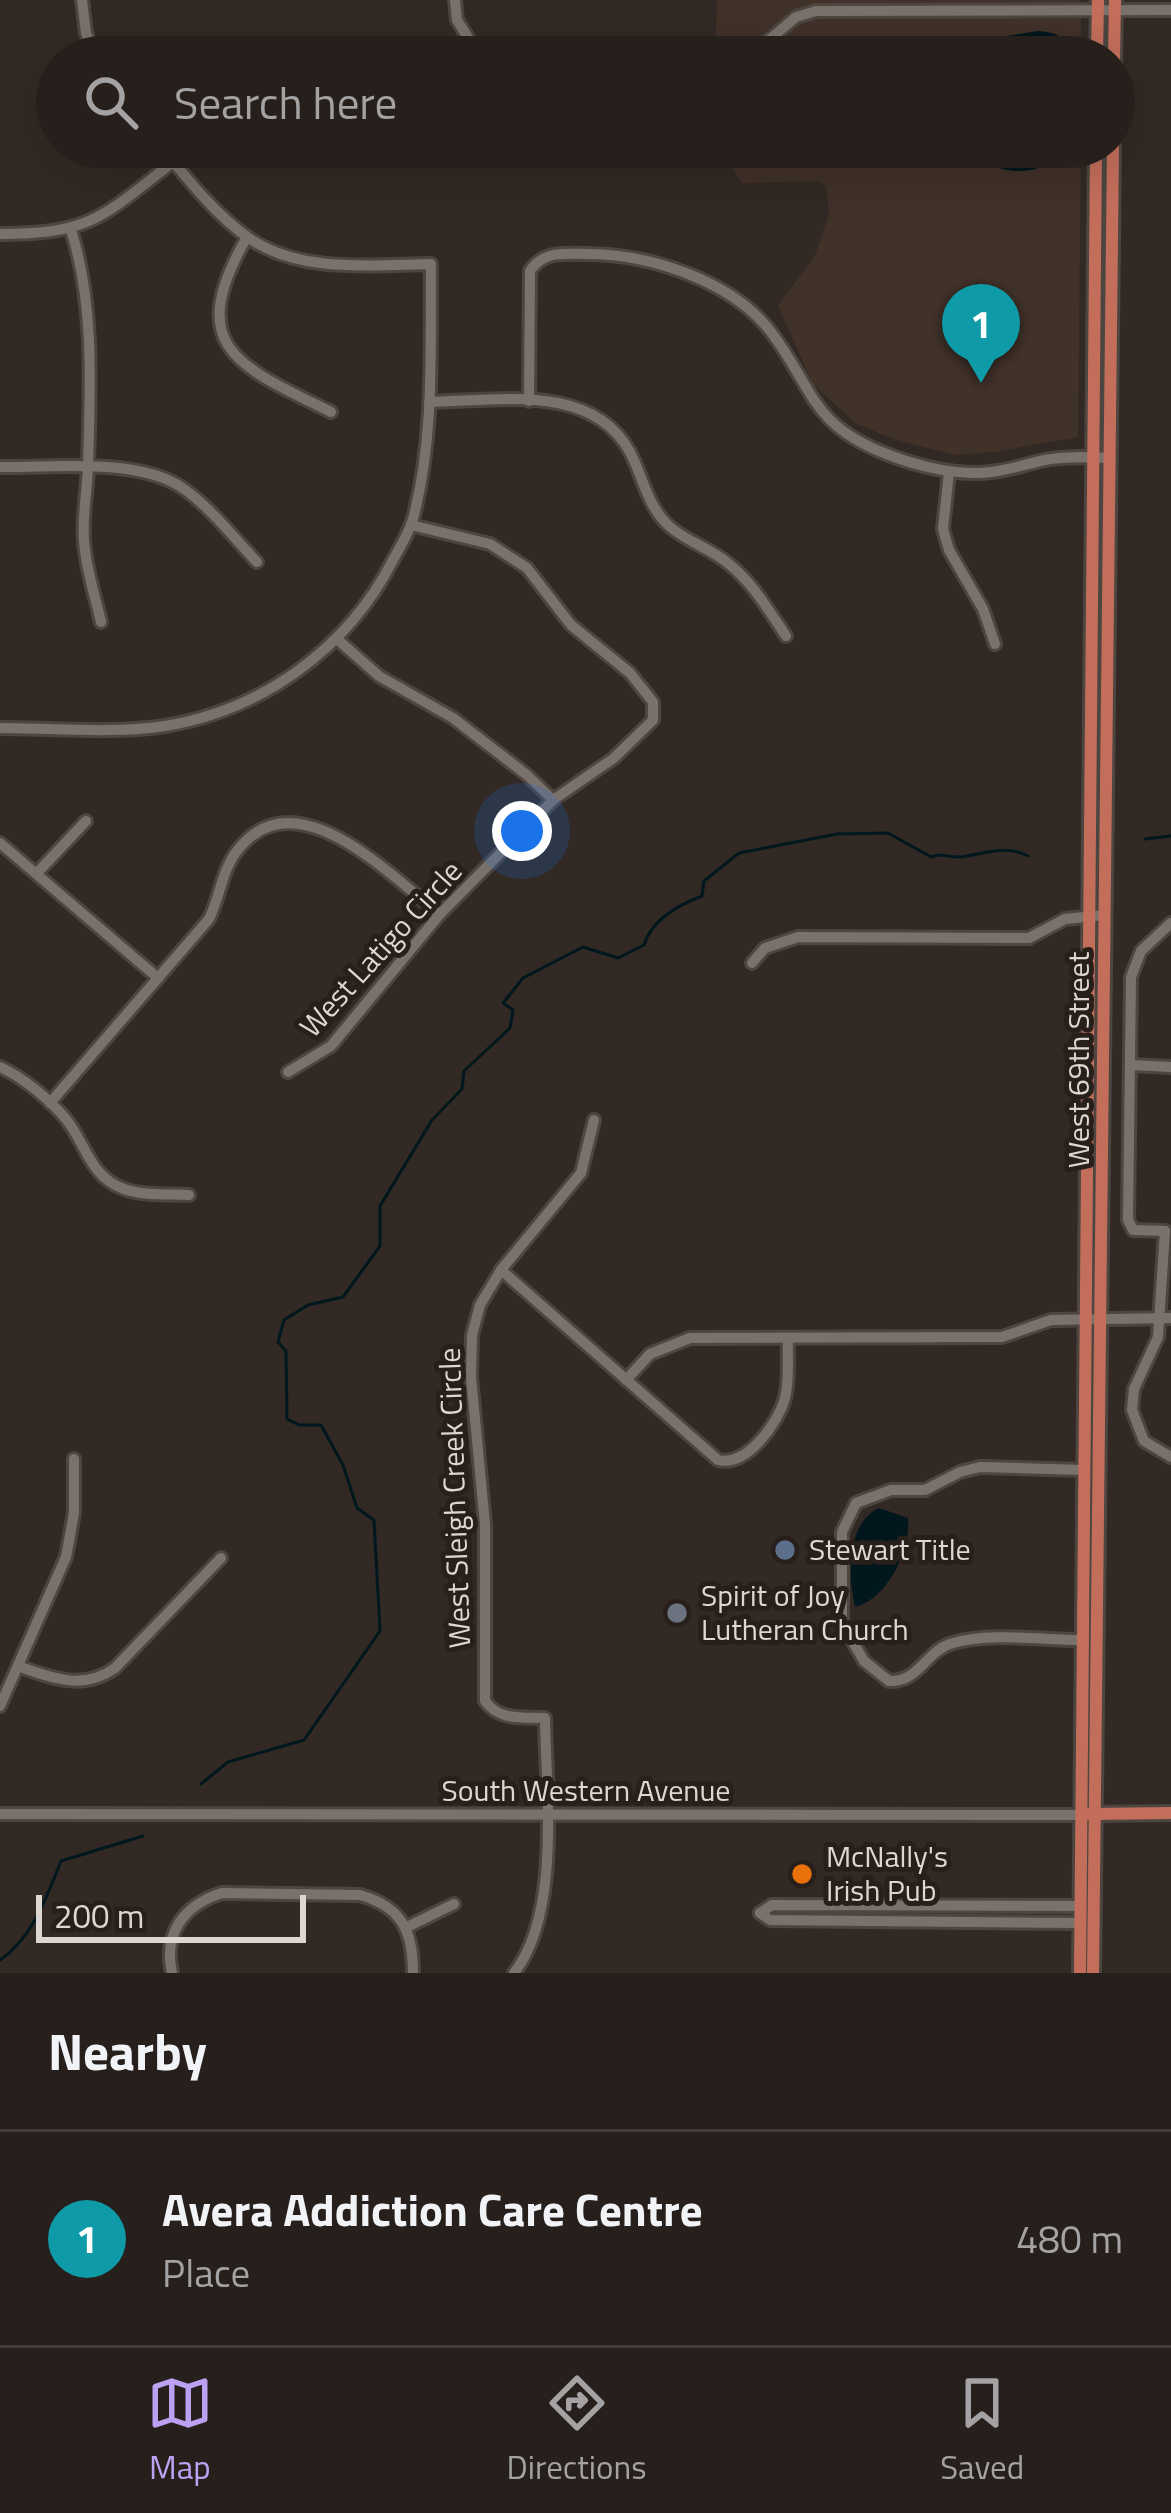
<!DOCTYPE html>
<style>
:root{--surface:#261f1b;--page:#322c28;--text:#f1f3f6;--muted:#a4a2a3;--line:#423d3a;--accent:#bca0f2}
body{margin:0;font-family:"Titillium Web",sans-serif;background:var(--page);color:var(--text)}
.scale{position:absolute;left:36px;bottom:30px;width:270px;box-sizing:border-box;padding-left:12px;border:6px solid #ddd7d3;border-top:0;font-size:33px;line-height:42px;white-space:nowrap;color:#ddd7d3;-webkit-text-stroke:9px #281f1b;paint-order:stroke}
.you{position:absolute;left:522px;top:831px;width:42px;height:42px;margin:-30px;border:9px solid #fff;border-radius:50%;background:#1a73e8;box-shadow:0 0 0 18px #1a73e833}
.badge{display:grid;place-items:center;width:78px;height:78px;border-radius:50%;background:var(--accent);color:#fff;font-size:39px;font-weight:700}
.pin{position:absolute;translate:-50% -99px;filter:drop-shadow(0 3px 6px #0008)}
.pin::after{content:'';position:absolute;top:63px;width:42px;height:36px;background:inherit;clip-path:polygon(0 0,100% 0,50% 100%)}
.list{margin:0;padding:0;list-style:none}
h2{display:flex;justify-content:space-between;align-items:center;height:156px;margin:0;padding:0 48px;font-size:51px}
h2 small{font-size:39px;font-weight:400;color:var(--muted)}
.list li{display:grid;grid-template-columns:78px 1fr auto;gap:36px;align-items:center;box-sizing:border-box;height:216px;padding:0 48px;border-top:3px solid var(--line)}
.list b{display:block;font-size:45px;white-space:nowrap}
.list p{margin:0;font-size:39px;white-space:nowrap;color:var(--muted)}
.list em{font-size:39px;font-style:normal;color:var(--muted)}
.icon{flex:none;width:66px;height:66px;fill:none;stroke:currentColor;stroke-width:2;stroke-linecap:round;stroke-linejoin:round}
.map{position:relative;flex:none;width:1171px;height:1973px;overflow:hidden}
.search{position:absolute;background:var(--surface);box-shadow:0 12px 48px #0002;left:36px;right:36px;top:36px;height:132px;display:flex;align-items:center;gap:30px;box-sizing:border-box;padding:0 42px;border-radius:66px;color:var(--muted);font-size:45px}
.sheet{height:372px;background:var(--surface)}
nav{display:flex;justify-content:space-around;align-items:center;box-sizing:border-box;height:168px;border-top:3px solid var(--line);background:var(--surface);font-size:33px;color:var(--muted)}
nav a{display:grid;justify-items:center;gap:6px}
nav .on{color:var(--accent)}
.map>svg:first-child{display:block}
</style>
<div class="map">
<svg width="1171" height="1973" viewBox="0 0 1171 1973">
<rect width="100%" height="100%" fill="#322924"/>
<!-- built -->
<g fill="#403129">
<path d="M717,0H1081V57H715Z"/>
<path d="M717,147H1081L1078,437L994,452L955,455L893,439L855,423L813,384L778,306L815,256L829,213L826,186L819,181L742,183Z"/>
</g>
<!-- water -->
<g fill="#00171e">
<path d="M1038,31C1054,32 1062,36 1074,45V57H1001L1007,36Z"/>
<path d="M976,147H1067C1048,177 992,181 976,147Z"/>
<path d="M879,1508L908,1518C911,1551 887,1599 855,1607C848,1576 846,1523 879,1508Z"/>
</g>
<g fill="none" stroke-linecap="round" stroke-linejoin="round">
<!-- stream -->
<g stroke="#00171e" stroke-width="3">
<path d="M1145,839L1171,836"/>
<path d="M201,1784L228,1762L304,1740L380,1631L374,1520L357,1508L343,1465L321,1425H299L287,1419L286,1351L278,1342L284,1320L308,1305L343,1297L380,1246V1206L432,1120L462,1089L464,1071L510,1028L513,1010L503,1003L523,978L583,947L618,958L644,945C652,919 678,905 702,896L704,881L739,853L837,834L888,833L931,857C943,852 948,858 960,857C985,854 1006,844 1028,856"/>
<path d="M0,1960C33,1937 46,1898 61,1861L143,1836"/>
</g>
<defs>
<g id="minor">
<path d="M82,0L86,33L95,57"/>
<path d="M455,0L457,20L480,57"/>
<path d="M749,57L796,17L816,11L1171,10"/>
<path d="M71,230C95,305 90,389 88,468C87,492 82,517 84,541C86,570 95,595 101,622"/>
<path d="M0,234C92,234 103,216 173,162"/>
<path d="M247,237C183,348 239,366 331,412"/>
<path d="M529,401L530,271C544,250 564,254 587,254C651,254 736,282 774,336C814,391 812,424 884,453C916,466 956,476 991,472C1010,470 1026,464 1045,460C1065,456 1088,457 1109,458"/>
<path d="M429,402C496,401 592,382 630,452C643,477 647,505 668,525C686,542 711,548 729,564C753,583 769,611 786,636"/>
<path d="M0,467C53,468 139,457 184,489C211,508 234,538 257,562"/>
<path d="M949,472L943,529L949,550L983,609L995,644"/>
<path d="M337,639L379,676L453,718L527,775L553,800"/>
<path d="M0,728C53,728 112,734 165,726C263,710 348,648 393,560C400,547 409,533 413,519C435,436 430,349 431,264C372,265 297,274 246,236C213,212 187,178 161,147"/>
<path d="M0,843L158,978"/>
<path d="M37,873L86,821"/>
<path d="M752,963L765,948L798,937L1029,938L1065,919L1104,915"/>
<path d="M1131,1065L1171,1067"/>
<path d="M0,1067C24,1078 49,1099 66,1119C86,1144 90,1177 124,1189C144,1196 169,1194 189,1195"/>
<path d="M288,1072L331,1046L440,914L553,800L614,758L653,720V702L630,673L571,625L527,568L490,544L411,525"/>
<path d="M50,1103L209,919C220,897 222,870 237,851C295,774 390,876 440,914"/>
<path d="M1165,1231L1133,1230L1128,1220L1131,977L1141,951L1171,923"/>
<path d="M1165,1231L1158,1337L1134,1389L1132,1410L1144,1441L1171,1457"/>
<path d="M501,1270L718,1460C747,1467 778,1423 785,1398C790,1379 787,1357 788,1338"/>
<path d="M626,1380L650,1354L690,1338L1002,1337L1051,1320L1171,1318"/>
<path d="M1081,1640C1041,1640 992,1632 953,1643C926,1650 920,1682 889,1681L864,1661L842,1623V1532L856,1503L891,1490H925L960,1472L980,1467L1083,1470"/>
<path d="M18,1666C52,1678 83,1691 115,1668L221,1558"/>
<path d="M0,1706L66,1557L74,1513V1459"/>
<path d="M0,1814L1079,1815"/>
<path d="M760,1913L772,1905L1080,1906"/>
<path d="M760,1913L770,1920L1080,1923"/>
<path d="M407,1927L454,1904"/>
<path d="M172,1973C163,1933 184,1905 222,1893L360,1895C402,1907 413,1931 413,1973"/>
<path d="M514,1973C561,1913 546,1793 545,1718C523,1717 499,1721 485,1701V1524L471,1377L472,1335L480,1305L501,1270L581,1173L594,1120"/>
</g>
<g id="major">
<path d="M1097,57L1098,0"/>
<path d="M1114,64L1115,0"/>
<path d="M1088,1814L1171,1813"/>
<path d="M1080,1973L1096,147"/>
<path d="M1093,1973L1113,147"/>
</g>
</defs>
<!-- minor casing -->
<use href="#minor" stroke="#4d4540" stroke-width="16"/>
<!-- major casing -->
<use href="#major" stroke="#4d4540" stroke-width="18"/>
<!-- minor -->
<use href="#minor" stroke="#7b716b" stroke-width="10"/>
<!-- major -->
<use href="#major" stroke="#c26e5a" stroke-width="12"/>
</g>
<!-- markers -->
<circle fill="#5c6f8a" stroke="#281f1b" stroke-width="4.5" cx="785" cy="1550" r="12"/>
<circle fill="#6b7280" stroke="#281f1b" stroke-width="4.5" cx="677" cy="1613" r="12"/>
<circle fill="#e8710a" stroke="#281f1b" stroke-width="4.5" cx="802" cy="1874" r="12"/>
<g text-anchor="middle" stroke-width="10" stroke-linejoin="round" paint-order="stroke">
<!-- street labels -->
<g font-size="30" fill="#ddd7d3" stroke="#281f1b">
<text transform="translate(381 949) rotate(-48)" y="10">West Latigo Circle</text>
<text transform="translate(1079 1060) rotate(-90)" y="10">West 69th Street</text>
<text transform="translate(455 1498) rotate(-92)" y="10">West Sleigh Creek Circle</text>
<text x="586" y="1801">South Western Avenue</text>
</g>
<!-- poi labels -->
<g font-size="30" fill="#ddd7d3" stroke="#281f1b" text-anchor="start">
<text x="809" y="1560">Stewart Title</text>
<text x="701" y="1606">Spirit of Joy<tspan x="701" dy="34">Lutheran Church</tspan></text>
<text x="826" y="1867">McNally's<tspan x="826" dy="34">Irish Pub</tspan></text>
</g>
</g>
</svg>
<div class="scale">200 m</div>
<div class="you"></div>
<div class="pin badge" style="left:981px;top:383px;background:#0f9aa8">1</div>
<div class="search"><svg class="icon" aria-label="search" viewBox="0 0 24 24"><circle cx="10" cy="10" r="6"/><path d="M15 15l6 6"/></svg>Search here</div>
</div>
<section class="sheet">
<h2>Nearby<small></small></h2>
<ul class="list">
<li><span class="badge" style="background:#0f9aa8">1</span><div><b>Avera Addiction Care Centre</b><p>Place</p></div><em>480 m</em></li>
</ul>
</section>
<nav>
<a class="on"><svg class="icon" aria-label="map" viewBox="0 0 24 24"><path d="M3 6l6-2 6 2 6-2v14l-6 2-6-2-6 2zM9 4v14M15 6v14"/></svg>Map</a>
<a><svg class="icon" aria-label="directions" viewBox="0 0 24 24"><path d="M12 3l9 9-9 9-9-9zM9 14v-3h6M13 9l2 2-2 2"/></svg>Directions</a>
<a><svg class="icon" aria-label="saved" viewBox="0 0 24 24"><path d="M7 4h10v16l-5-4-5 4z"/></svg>Saved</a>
</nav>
